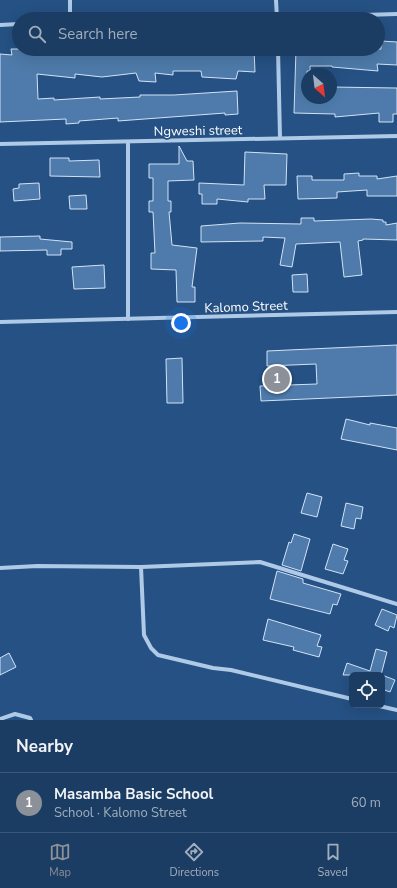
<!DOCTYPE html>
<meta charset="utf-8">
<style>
:root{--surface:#1c3d63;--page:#254469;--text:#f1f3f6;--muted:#a0aebe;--line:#3a5678;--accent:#8c9099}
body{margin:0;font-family:"Nunito Sans",sans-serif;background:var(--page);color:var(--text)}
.controls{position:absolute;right:12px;bottom:12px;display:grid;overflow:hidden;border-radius:6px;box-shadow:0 4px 16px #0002}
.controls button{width:36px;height:36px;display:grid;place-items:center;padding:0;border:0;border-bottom:1px solid var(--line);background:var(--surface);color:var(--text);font:20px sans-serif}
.compass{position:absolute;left:301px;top:68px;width:36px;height:36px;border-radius:50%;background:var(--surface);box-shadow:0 4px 16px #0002;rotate:152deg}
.you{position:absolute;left:181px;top:323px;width:14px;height:14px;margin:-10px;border:3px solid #fff;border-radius:50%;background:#1a73e8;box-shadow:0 0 0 6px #1a73e833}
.badge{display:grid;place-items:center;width:26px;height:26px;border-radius:50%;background:var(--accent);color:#fff;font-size:13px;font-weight:700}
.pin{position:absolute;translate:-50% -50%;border:2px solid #fff;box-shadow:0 1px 4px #0006}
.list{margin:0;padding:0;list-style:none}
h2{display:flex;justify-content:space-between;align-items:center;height:52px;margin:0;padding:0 16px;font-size:17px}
h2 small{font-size:13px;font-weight:400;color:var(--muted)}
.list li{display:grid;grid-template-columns:26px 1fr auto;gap:12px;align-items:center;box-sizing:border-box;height:60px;padding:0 16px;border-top:1px solid var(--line)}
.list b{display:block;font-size:15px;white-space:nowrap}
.list p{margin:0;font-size:13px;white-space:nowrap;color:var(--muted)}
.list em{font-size:13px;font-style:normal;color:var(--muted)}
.icon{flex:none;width:22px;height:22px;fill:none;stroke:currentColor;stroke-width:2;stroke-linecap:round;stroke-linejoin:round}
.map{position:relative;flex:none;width:397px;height:720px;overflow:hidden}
.search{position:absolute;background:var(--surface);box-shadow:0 4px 16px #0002;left:12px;right:12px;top:12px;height:44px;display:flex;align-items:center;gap:10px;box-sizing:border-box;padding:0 14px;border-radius:22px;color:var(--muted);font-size:15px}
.sheet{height:112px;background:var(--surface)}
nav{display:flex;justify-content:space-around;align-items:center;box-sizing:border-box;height:56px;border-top:1px solid var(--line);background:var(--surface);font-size:11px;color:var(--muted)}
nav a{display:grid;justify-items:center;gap:2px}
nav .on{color:var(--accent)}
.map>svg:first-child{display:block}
</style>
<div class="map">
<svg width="397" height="720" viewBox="0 0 397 720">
<rect width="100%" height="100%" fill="#255184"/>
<!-- building -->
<g fill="#4e7bab" stroke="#d2e3f6">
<path d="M381,41L397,42V65L377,64L378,71L332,67V66H310V71H307V98H331V87L397,88V114H393V122H379V113L335,117V114L294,113L296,49H381Z"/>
<path d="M11,49H71L116,52V49H195V52L254,49L255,72L238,71L236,79L202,77L201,71H173V75L155,73L156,82L139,81L136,73L102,77L75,74V78L37,74L38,99L54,98V100L100,97V99L140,97V95H174L237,91L238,114L225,115V113L118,121V118L79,121V123L66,124V119L0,122V54L12,55Z"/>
<path d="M179,146L187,161H193L194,180L168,181V201H171V212H169L172,245L197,248L192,287H195V302H177L176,270L151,269V253H155L153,212H149V201H153V178H149V164H179Z"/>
<path d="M245,152L287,154L286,185H264L265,199H248V202L217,199V204H202V194H199V183L244,185Z"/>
<path d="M50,158H69V161L99,160L100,177L50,176Z"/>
<path d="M359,173V176H377V179L397,176V196H367V190L337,192V198L298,199L297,176H312V180H344V174Z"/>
<path d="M39,183L40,199L14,201L13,189L19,188V184Z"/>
<path d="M86,195L87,209H70L69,196Z"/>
<path d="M301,218H314V221L371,219L383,220V222H386V225L397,223V240L363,239V240L358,241L362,275L344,277L340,242L296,244L292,267L280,265L285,238L263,237V241L201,242V226L240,223L301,224Z"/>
<path d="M40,236V239L72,242V249H61V255H47V250L0,251V237Z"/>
<path d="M104,265L105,288L74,289L72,267Z"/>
<path d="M307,274L308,292H293L292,275Z"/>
<path d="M397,345V395L261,401L260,386L317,384L316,364L267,366V351Z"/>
<path d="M182,358L183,403H167L166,359Z"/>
<path d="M346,419L370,425V423L397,428V450L341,439Z"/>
<path d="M307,493L322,497L317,517L301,513Z"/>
<path d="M346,503L363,507L361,519L356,518L354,529L341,526Z"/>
<path d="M294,534L310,539L301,571L282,565L289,542L291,543Z"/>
<path d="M333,544L348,549L344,560L348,561L343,574L325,569Z"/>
<path d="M277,571L303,579V583L341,594L337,605L333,604L330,614L270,599Z"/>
<path d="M382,609L397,615L394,628L390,626L388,631L375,625Z"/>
<path d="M268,619L321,635L317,646L322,647L319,657L293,650L294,647L263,640Z"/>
<path d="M376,649L387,652L381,675H343L347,663L370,671Z"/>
<path d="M9,653L16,667L0,675V658Z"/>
<path d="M382,675L395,680L390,692L382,689Z"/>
</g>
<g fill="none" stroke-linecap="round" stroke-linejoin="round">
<!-- street -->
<g stroke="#aecae7" stroke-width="4">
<path d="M70,0V19"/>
<path d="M276,0L277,19"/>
<path d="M233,19L397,14"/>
<path d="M0,25L19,24"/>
<path d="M278,49L280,138"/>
<path d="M128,142V319"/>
<path d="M0,144L397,136"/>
<path d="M0,322L397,312"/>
<path d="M141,567L144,635L151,648L158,655L213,668L231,670L352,699"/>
<path d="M0,568L37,566L141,567L260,562L397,604"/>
<path d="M375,705L397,710"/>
<path d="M0,719L15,714L30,718L31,720"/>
</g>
</g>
<g text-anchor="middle" stroke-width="3.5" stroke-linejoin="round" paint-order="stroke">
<!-- street labels -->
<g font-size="13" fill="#fff" stroke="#255184">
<text transform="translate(198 130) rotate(-1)" y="5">Ngweshi street</text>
<text transform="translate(246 306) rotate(-2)" y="5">Kalomo Street</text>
</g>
</g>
</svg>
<div class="controls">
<button><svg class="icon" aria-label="locate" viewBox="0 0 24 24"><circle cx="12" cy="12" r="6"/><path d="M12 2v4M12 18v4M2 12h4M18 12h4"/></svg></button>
</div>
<svg class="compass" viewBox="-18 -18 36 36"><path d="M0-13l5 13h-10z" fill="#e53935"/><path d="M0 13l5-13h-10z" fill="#a0aebe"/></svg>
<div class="you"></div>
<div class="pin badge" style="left:277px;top:379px">1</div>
<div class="search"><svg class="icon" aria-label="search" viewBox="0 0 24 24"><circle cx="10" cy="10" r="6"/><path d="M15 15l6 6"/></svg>Search here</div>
</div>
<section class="sheet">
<h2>Nearby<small></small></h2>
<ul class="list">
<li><span class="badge">1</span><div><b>Masamba Basic School</b><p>School · Kalomo Street</p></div><em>60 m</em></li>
</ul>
</section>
<nav>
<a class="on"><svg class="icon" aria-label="map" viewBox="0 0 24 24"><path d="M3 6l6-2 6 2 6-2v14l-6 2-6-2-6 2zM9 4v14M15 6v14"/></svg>Map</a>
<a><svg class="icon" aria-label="directions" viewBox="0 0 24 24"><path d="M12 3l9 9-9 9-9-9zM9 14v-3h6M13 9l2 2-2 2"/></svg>Directions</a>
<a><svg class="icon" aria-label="saved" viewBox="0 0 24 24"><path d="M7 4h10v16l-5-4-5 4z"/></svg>Saved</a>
</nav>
